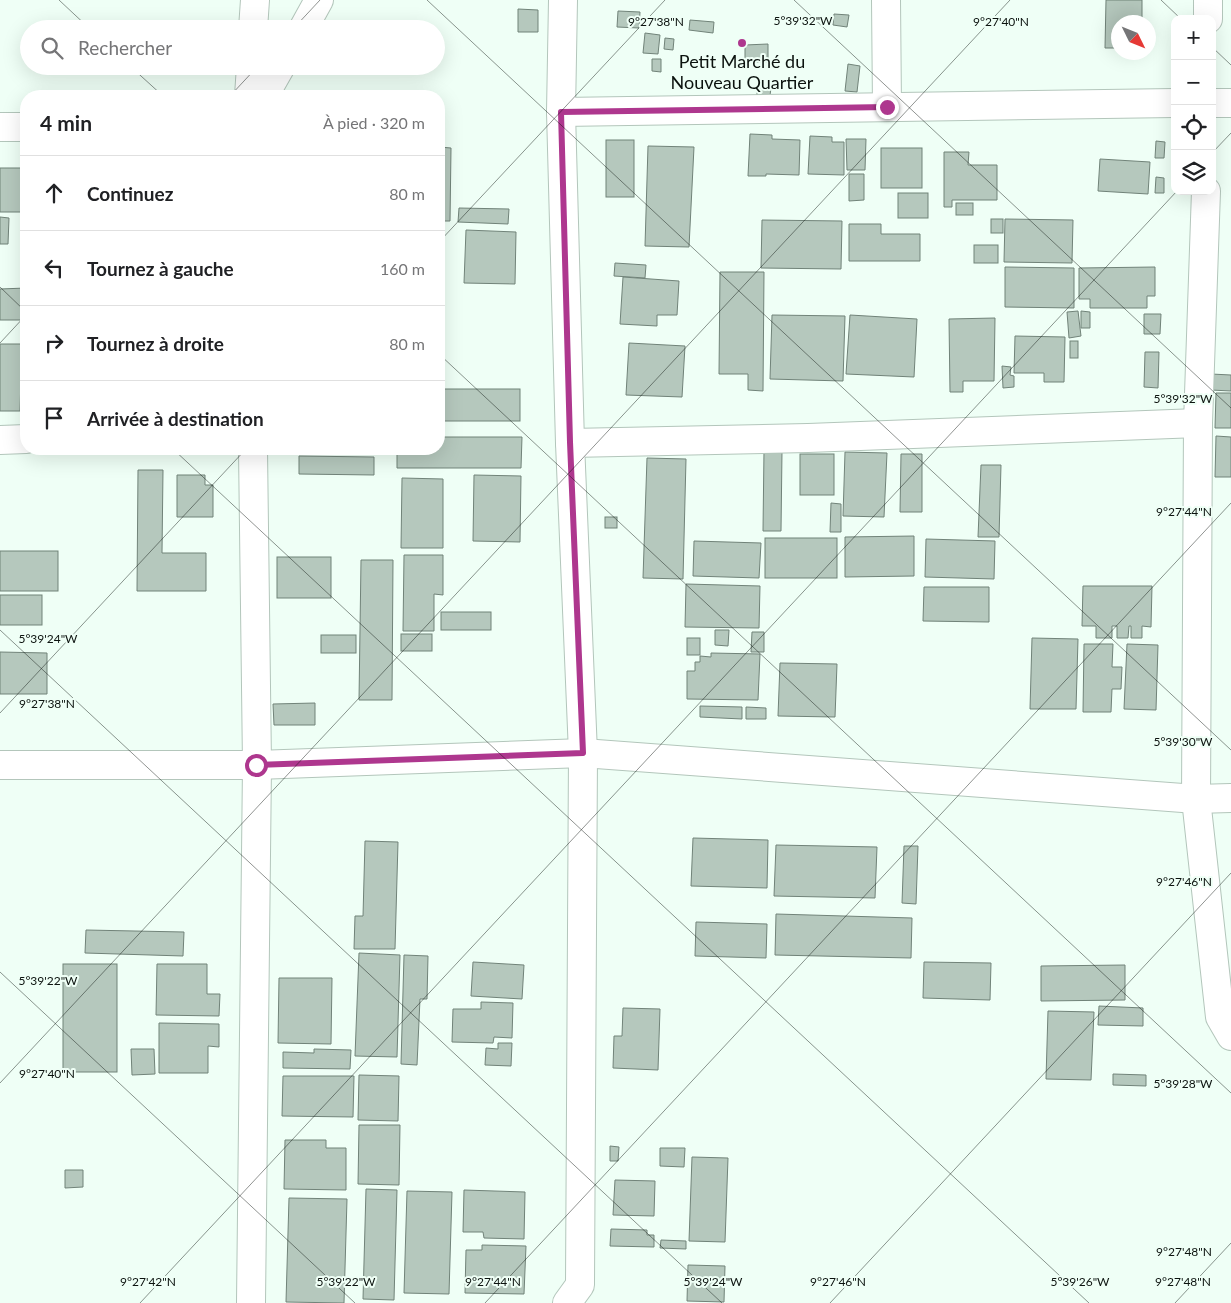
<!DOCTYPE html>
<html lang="fr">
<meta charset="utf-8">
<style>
:root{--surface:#fff;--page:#f6f6f6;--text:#202124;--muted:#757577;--line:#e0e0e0}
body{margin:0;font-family:Lato,sans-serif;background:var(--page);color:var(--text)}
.controls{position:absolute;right:15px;top:15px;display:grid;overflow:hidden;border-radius:10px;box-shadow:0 5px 20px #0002}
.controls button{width:45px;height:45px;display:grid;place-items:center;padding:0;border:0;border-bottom:1px solid var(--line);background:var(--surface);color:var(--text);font:25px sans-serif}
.compass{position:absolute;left:1111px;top:15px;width:45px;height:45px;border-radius:50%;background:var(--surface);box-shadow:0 5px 20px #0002;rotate:133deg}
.stop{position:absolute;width:15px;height:15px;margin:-11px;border:4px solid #ae378e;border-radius:50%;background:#fff}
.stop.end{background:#ae378e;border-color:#fff;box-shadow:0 1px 5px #0008}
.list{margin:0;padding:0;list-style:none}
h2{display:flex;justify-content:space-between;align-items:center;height:65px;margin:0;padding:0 20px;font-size:21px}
h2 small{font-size:16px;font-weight:400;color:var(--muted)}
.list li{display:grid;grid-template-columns:32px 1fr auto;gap:15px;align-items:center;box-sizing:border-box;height:75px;padding:0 20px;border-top:1px solid var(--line)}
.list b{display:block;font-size:19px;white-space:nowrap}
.list em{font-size:16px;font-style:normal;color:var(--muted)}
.icon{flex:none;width:28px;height:28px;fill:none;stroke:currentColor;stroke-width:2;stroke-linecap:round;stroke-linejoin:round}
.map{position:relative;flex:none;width:1231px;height:1303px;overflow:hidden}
.search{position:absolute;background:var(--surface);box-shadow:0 5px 20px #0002;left:20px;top:20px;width:425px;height:55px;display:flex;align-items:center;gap:12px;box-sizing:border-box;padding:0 18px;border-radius:28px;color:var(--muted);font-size:19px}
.panel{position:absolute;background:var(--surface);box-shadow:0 5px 20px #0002;left:20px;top:90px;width:425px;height:365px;border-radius:20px}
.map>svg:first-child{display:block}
</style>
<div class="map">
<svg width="1231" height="1303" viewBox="0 0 1231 1303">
<rect width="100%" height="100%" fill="#effff6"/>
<!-- building -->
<g fill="#b5c8bd" stroke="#718379">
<path d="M1106,0H1142V22H1118V48H1105Z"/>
<path d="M518,9L538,10V32H518Z"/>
<path d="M618,11L640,12L639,28L617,27Z"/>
<path d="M834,14L849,15L847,27L833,25Z"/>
<path d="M690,20L714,22L713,33L689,30Z"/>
<path d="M645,33L660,35L658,54L643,53Z"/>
<path d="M665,38L674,39L673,50L664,49Z"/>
<path d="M768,44V62H745V45Z"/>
<path d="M652,59H661V72L652,71Z"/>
<path d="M848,64L860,66L857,92L845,91Z"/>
<path d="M758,86L771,88L769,103L756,102Z"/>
<path d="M750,134L772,135V139L800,140L799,175L766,174V176H748Z"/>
<path d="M810,136L832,137V142H844V175L808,174Z"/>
<path d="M846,139H866L865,170H847Z"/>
<rect x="606" y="140" width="28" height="57"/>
<path d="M1156,141L1165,142L1164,158H1155Z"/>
<path d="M648,146L694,147L689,247L645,246Z"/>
<path d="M439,147L451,148L450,221H439Z"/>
<rect x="881" y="148" width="41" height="40"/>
<path d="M944,152H969L968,165H997V200H952V207H944Z"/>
<path d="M1100,159L1150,162L1148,194L1098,191Z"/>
<rect x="0" y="168" width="26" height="44"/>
<path d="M849,174H864V200L849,201Z"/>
<path d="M1156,177L1164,178V193H1155Z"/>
<rect x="898" y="193" width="30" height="25"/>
<rect x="956" y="203" width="17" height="12"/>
<path d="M459,208L509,209L508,224L458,222Z"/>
<path d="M0,217L9,218L8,244H0Z"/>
<rect x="991" y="219" width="12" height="14"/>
<path d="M1005,219L1073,220L1072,263L1004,262Z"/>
<path d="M762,220L842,221L841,269L761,268Z"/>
<path d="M849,224H881V234H920V261H849Z"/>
<path d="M466,230L516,232L515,284L464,283Z"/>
<rect x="974" y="245" width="24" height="18"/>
<path d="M615,263L646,265L645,278L614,276Z"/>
<path d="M1005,267L1074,268V308L1005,307Z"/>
<path d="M1155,267V296H1147V308H1090V299H1079V268Z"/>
<path d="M720,272H764L763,391L748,390V374H719Z"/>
<path d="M623,277L679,281L677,315H657V326L620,324Z"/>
<path d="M26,288V320H0V289Z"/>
<path d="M1078,311L1081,336L1069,338L1067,312Z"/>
<path d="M1081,311L1090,312V328H1081Z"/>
<path d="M1144,314H1161L1160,334H1144Z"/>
<path d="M772,315L845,316L843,381L770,379Z"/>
<path d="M850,315L917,319L914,377L846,374Z"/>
<path d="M995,318L994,381H963V392H950L949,319Z"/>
<path d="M1015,336L1065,337L1064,382H1044V373H1014Z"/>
<rect x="1070" y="341" width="8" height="17"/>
<path d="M629,343L685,346L682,397L626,395Z"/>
<path d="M0,344H22L20,411H0Z"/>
<path d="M1145,352H1159L1158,388L1144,387Z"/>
<path d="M1002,366L1011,367L1010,375L1014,376V387L1003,388Z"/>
<path d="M1211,374L1231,375V391L1211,390Z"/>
<rect x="439" y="389" width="81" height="32"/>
<path d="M1216,393H1231V428H1215Z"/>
<path d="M1216,436L1231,437V477H1215Z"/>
<path d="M439,437H522L521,468H397V449H439Z"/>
<path d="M764,450L782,451L781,531H763Z"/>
<path d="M845,452L887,453L884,517L843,516Z"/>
<rect x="800" y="454" width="34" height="41"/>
<path d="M901,454H922V512H900Z"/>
<path d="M299,456L374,457V475L299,474Z"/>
<path d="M647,458L686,459L683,579L643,578Z"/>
<path d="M981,465H1001L999,537H978Z"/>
<path d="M138,470H163L162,553H206V591H137Z"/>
<path d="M177,475H205V485H213V517H177Z"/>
<path d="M474,475L521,476L520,542L473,541Z"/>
<path d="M402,478L443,479V548H401Z"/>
<path d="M831,503L841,504V532H830Z"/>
<rect x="605" y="517" width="12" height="11"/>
<path d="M914,536V576L845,577V537Z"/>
<rect x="765" y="538" width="72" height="40"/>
<path d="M926,539L995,541L994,579L925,577Z"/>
<path d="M694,541L761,543L759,578L693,576Z"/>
<rect x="0" y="551" width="58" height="40"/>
<path d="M404,555H443V595L434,594V631H403Z"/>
<rect x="277" y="557" width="54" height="41"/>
<path d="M361,560H393L392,700H359Z"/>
<path d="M686,584L760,586L759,628L685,627Z"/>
<path d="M1083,586H1152L1151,627L1142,626V638H1131V626H1129L1128,638H1117V626H1112V638H1096V626H1082Z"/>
<path d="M924,587H989V622L923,621Z"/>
<rect x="0" y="595" width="42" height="30"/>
<rect x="441" y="612" width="50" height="18"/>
<path d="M715,630H729L728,646L715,645Z"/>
<path d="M752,632H764V652H751Z"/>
<rect x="401" y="634" width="31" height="17"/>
<rect x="321" y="635" width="35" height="18"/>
<rect x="687" y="638" width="13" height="17"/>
<path d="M1032,638L1078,639L1076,709H1030Z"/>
<path d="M1084,644H1113L1112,667H1122L1121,689H1112L1111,712H1083Z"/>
<path d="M1127,644L1158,645L1156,710L1124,709Z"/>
<path d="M0,652L47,653V694H0Z"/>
<path d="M711,653L760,654L758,700L687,699V671H695V662H700V656L711,657Z"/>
<path d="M780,663L837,664L835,717L778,716Z"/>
<path d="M315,703V725H274L273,704Z"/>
<path d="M700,706L742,707V719L700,717Z"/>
<path d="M746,707L766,708V719H746Z"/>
<path d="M693,838L768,840L767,888L691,886Z"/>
<path d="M365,841L398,842L395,949H354L355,916H363Z"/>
<path d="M776,845L877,847L875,898L774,896Z"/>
<path d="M904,846H918L916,904L902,903Z"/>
<path d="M776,914L912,918L911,958L775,955Z"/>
<path d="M696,922L767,924L766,958L695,956Z"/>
<path d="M86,930L184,932L183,956L85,953Z"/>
<path d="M359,953L400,955L397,1057L355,1056Z"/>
<path d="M404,955L428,956L427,999H420L417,1065L401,1064Z"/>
<path d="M473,962L524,965L522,999L471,996Z"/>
<path d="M924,962L991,963L990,1000L923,998Z"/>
<rect x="63" y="964" width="54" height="108"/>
<path d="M157,964H207V994H220L219,1016L156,1015Z"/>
<path d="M1125,965V1000L1041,1001V966Z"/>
<path d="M279,978H332L331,1044L278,1043Z"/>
<path d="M481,1002L513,1003L512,1038L494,1037L493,1043L452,1042L453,1009H481Z"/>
<path d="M1099,1006L1143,1008V1026L1098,1025Z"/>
<path d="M623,1008L660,1009L658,1070L613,1068L614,1036H622Z"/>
<path d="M1048,1011L1094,1012L1091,1080L1046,1079Z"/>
<path d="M159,1023L219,1024V1047L208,1046V1073H159Z"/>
<path d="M498,1043H512L511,1066L485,1065L486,1048L498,1049Z"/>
<path d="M131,1049H154L155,1074L132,1075Z"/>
<path d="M314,1049L351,1050L350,1069L283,1068V1052L314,1053Z"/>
<path d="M1113,1074L1146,1075V1086L1113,1085Z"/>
<path d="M359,1075L399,1076L398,1121L358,1120Z"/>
<path d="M283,1076H354L353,1117L282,1116Z"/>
<path d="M359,1125H400L399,1185L358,1184Z"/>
<path d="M285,1140H326V1148H346V1190L284,1189Z"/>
<path d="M610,1146L619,1147L618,1161H610Z"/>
<path d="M660,1148H685L684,1167L660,1166Z"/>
<path d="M692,1157L728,1158L725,1242L689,1241Z"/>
<path d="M65,1170H83V1187L65,1188Z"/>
<path d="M615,1180L655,1181L654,1216L613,1215Z"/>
<path d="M366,1189L397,1190L394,1300L363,1299Z"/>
<path d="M464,1190L525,1192L524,1239L484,1238L483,1232H463Z"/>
<path d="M407,1191L452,1192L449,1294L404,1293Z"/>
<path d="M289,1198L347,1199L344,1303L286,1302Z"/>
<path d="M611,1229L647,1230V1235H654V1247L610,1246Z"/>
<path d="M661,1240L686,1241V1249L660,1248Z"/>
<path d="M482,1245L526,1246L524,1294L465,1293L466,1250H482Z"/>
<path d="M688,1265L725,1266L724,1302L687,1301Z"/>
</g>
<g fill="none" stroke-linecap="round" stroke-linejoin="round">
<defs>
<g id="minor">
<path d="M563,0L561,112L570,443L583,753L580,1285L567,1303"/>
<path d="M886,0L887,107"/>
<path d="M1208,0V19"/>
<path d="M253,29L255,0"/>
<path d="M303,29L319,0"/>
<path d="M249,96L251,66"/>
<path d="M264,96L281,66"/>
<path d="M1212,103H1231"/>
<path d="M561,112L1175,103"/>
<path d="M0,127H26"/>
<path d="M1206,191L1198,423L1196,799L1220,1017L1231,1036"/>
<path d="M0,440L26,439"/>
<path d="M570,443L808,438L1198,423"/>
<path d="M0,765H257L583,753L1196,799L1231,798"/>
<path d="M251,1303L257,765L253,449"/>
</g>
</defs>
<!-- minor casing -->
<use href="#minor" stroke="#b3c6bb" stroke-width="30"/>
<!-- minor -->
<use href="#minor" stroke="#fff" stroke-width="28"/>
</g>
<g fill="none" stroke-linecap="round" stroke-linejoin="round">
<!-- route -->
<path stroke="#ae378e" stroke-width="6" d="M256,765L583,753L570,442L561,112L887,107"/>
</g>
<!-- ticks -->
<path fill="none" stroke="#0b120e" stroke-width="1" stroke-opacity="0.45" d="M59,0L90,29M427,0L1231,750M794,0L1231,408M1161,0L1181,19M293,29L320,0M1212,47L1231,65M130,66L163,96M230,96L258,66M1212,153L1231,133M439,242L665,0M0,287L26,312M0,343L26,315M439,354L1231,1093M173,449L1089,1303M0,630L722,1303M0,713L246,449M0,972L355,1303M0,1083L1010,0M140,1303L1177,191M485,1303L1231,503M830,1303L1231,873M1175,1303L1231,1243"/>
<!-- markers -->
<circle fill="#ae378e" stroke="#effff6" stroke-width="2" cx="742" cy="43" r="5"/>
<g text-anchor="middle" stroke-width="4" stroke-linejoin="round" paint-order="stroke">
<!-- poi labels -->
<g font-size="18" fill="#0b120e" stroke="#effff6">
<text x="742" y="68">Petit Marché du<tspan x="742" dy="21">Nouveau Quartier</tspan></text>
</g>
</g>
<g font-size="12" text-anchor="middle" fill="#0b120e" stroke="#effff6" stroke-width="4" stroke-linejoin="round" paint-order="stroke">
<text x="803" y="25">5°39'32"W</text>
<text x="656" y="26">9°27'38"N</text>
<text x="1001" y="26">9°27'40"N</text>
<text x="1183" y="403">5°39'32"W</text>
<text x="1184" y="516">9°27'44"N</text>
<text x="48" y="643">5°39'24"W</text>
<text x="47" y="708">9°27'38"N</text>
<text x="1183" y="746">5°39'30"W</text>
<text x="1184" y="886">9°27'46"N</text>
<text x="48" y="985">5°39'22"W</text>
<text x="47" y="1078">9°27'40"N</text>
<text x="1183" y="1088">5°39'28"W</text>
<text x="1184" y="1256">9°27'48"N</text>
<text x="148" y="1286">9°27'42"N</text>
<text x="493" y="1286">9°27'44"N</text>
<text x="838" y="1286">9°27'46"N</text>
<text x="1183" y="1286">9°27'48"N</text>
<text x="346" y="1286">5°39'22"W</text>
<text x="713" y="1286">5°39'24"W</text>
<text x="1080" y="1286">5°39'26"W</text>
</g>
</svg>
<div class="controls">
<button>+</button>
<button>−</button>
<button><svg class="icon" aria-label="locate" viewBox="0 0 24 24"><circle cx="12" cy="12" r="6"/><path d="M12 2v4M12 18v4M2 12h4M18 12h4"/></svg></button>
<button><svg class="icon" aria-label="layers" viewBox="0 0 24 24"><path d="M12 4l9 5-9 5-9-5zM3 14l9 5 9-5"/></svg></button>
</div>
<svg class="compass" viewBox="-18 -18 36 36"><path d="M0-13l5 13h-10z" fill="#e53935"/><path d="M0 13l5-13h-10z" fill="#757577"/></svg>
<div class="stop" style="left:256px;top:765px"></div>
<div class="stop end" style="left:887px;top:107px"></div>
<div class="search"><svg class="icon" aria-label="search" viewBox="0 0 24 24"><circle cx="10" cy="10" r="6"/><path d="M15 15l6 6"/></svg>Rechercher</div>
<section class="panel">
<h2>4 min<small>À pied · 320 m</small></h2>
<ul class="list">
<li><svg class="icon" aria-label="ahead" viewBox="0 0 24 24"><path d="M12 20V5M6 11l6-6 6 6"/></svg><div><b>Continuez</b></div><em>80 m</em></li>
<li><svg class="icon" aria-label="left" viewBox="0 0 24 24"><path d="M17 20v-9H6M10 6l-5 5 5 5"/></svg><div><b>Tournez à gauche</b></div><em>160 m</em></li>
<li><svg class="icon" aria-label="right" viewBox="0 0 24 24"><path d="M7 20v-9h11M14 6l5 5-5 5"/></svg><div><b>Tournez à droite</b></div><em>80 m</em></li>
<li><svg class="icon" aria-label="arrive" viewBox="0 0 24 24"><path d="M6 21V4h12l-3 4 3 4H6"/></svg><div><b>Arrivée à destination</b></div></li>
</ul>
</section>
</div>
